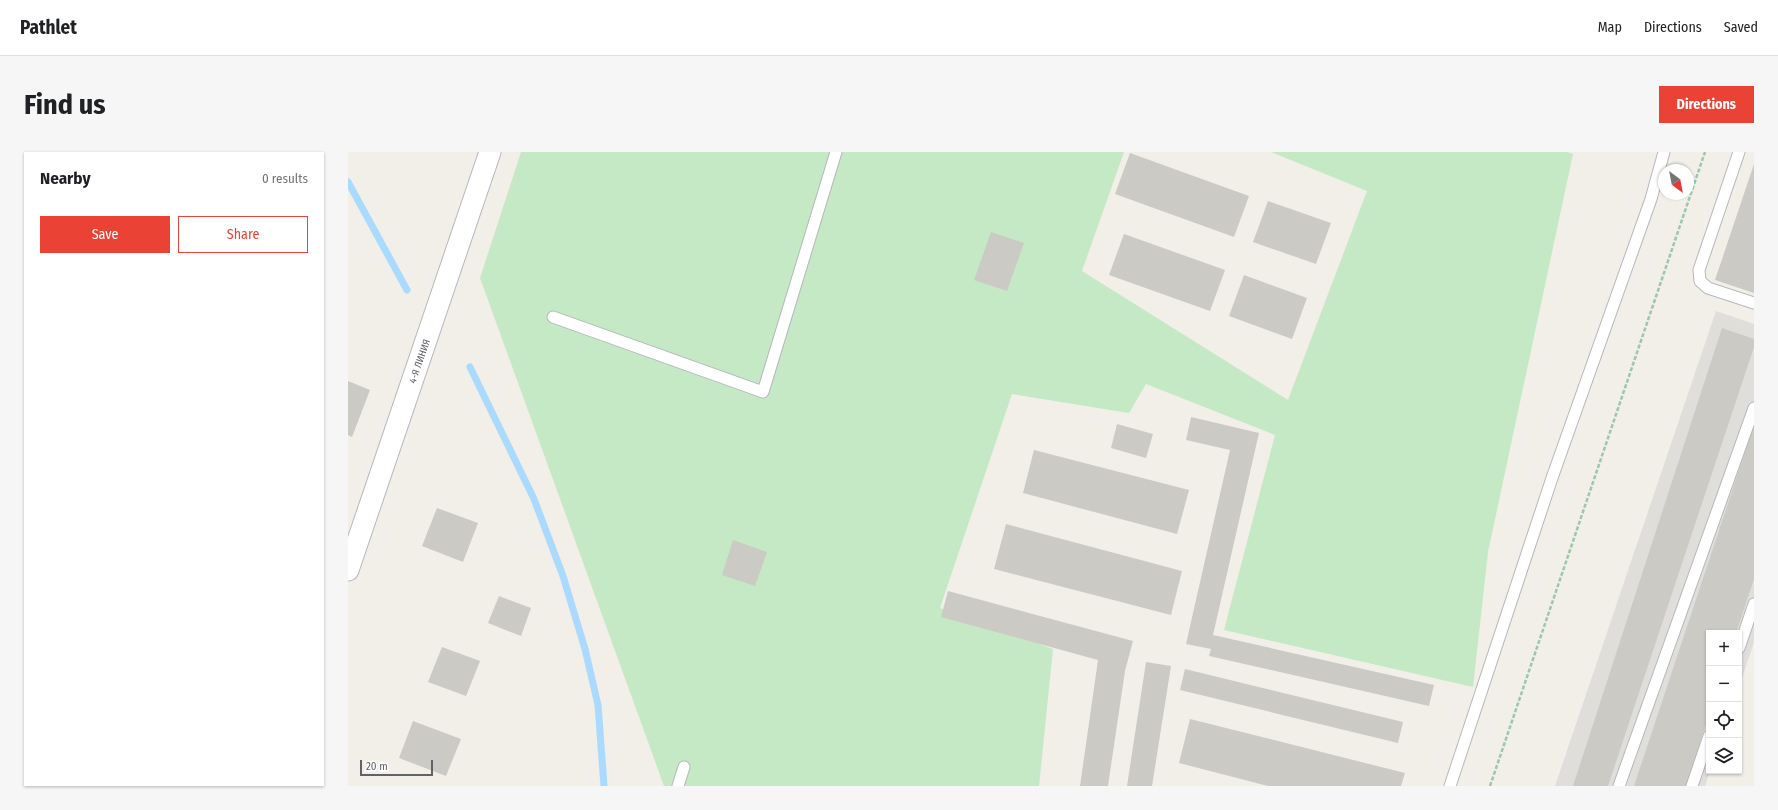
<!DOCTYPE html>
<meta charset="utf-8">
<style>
:root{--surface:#fff;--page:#f6f6f6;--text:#202124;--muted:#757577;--line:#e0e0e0;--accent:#ea4335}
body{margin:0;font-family:"Fira Sans Condensed",sans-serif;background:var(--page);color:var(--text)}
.controls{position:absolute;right:12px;bottom:12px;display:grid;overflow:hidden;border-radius:0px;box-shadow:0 1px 3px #0004}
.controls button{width:36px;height:36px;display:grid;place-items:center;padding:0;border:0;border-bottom:1px solid var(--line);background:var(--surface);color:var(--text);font:20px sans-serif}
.compass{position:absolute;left:1310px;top:12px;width:36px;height:36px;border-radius:50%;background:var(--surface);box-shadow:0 1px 3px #0004;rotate:148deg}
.scale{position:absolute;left:12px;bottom:10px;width:73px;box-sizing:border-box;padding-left:4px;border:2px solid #5f6368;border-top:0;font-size:11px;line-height:14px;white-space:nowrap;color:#5f6368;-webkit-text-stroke:3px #fff;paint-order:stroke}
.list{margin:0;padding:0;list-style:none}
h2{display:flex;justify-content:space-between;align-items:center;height:52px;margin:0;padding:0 16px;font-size:17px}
h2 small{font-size:13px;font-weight:400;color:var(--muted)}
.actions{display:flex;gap:8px;padding:12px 16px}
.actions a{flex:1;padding:9px 0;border:1px solid var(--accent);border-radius:0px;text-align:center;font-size:14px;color:var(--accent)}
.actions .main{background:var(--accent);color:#fff}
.icon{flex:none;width:22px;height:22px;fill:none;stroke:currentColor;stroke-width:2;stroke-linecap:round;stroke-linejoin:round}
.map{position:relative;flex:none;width:1406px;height:634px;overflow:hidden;border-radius:0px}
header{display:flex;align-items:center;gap:24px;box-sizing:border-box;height:56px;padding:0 20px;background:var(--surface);border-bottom:1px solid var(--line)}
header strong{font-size:19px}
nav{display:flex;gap:22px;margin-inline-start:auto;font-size:14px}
.intro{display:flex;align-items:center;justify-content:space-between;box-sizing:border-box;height:96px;padding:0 24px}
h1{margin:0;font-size:28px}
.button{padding:10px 18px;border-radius:0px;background:var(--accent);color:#fff;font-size:14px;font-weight:700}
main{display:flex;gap:24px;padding:0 24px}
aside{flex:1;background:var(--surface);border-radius:0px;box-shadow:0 1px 3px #0004}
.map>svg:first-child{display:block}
</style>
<header>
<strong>Pathlet</strong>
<nav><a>Map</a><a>Directions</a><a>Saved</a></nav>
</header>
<div class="intro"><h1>Find us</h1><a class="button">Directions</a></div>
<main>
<aside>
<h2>Nearby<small>0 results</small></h2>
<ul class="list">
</ul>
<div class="actions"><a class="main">Save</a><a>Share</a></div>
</aside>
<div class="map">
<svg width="1406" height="634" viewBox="0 0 1406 634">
<rect width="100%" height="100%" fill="#f1efe8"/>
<!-- industrial -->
<path fill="#e0deda" d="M1368,159L1406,172V490L1391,535V481H1361L1362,619L1357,634H1207Z"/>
<!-- green -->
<path fill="#c5e8c5" d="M173,0H776L734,119L940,248L1019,39L923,0H1219L1225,2L1140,400L1125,535L876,478L927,283L798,232L781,261L664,242L592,456L705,497L691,634H316L132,126Z"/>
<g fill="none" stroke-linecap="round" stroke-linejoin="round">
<!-- stream -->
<g stroke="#aadaff" stroke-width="7">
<path d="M0,30L59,138"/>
<path d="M122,215L186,347L215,424L237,497L250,553L256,634"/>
</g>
</g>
<!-- building -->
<g fill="#cccac5">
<path d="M782,1L901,44L886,85L767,42Z"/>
<path d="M1406,12V141L1367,128Z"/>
<path d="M920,49L983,71L968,112L905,90Z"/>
<path d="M643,80L676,91L659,139L626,128Z"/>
<path d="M776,82L877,118L862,159L761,123Z"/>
<path d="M896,123L959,146L944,187L881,164Z"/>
<path d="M1374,176L1406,187V195L1260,634H1225Z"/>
<path d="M0,229L22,238L4,285L0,283Z"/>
<path d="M843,265L911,281L865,483L1086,533L1081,554L861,504L863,497L838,492L882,298L838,288Z"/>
<path d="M769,272L805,282L798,306L763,296Z"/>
<path d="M1406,273V427L1388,481H1361V563L1338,634H1286Z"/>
<path d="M686,298L841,338L829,382L675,341Z"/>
<path d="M89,356L130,371L115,410L74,394Z"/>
<path d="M658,372L834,419L823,463L646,417Z"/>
<path d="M385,388L419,400L407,434L374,423Z"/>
<path d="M600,439L785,489L777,519L760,634H732L750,508L593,465Z"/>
<path d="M151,444L183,456L173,484L140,471Z"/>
<path d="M94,495L132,509L118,544L80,530Z"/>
<path d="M798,510L823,514L804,634H779Z"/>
<path d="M837,517L1055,570L1050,591L832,538Z"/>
<path d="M842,567L1057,621L1053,634H920L831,611Z"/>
<path d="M65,569L113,587L98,624L51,606Z"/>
</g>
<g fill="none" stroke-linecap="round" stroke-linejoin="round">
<defs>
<g id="lane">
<path d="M1391,0L1351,118L1352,129L1360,136L1406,151"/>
<path d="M205,165L415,240L488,0"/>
<path d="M1391,496L1406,452"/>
<path d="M330,634L336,615"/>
<path d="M1102,634L1204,326L1303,47L1316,0"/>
<path d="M1271,634L1406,256"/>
<path d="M1344,634L1361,584"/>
</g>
<path id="street" d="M0,418L142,0"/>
</defs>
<!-- lane casing -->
<use href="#lane" stroke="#b5b8bc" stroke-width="13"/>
<!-- street casing -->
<use href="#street" stroke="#b5b8bc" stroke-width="23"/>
<!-- path -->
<path stroke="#9cc7a9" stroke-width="2.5" stroke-dasharray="4 2" stroke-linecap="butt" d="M1142,634L1357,0"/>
<!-- lane -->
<use href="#lane" stroke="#fff" stroke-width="11"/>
<!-- street -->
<use href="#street" stroke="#fff" stroke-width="21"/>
</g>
<g text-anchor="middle" stroke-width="3" stroke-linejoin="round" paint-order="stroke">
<!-- street labels -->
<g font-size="10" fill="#5f6368" stroke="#fff">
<text transform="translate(71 209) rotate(-71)" y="4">4-Я ЛИНИЯ</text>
</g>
</g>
</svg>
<div class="controls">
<button>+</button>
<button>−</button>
<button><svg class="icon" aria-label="locate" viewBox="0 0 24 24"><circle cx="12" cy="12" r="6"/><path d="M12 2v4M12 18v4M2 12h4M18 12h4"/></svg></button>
<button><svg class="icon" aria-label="layers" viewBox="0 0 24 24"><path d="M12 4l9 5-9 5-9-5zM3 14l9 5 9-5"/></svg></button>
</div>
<svg class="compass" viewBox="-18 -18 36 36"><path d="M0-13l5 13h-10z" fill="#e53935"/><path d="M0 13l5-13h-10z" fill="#757577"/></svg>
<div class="scale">20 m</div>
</div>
</main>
